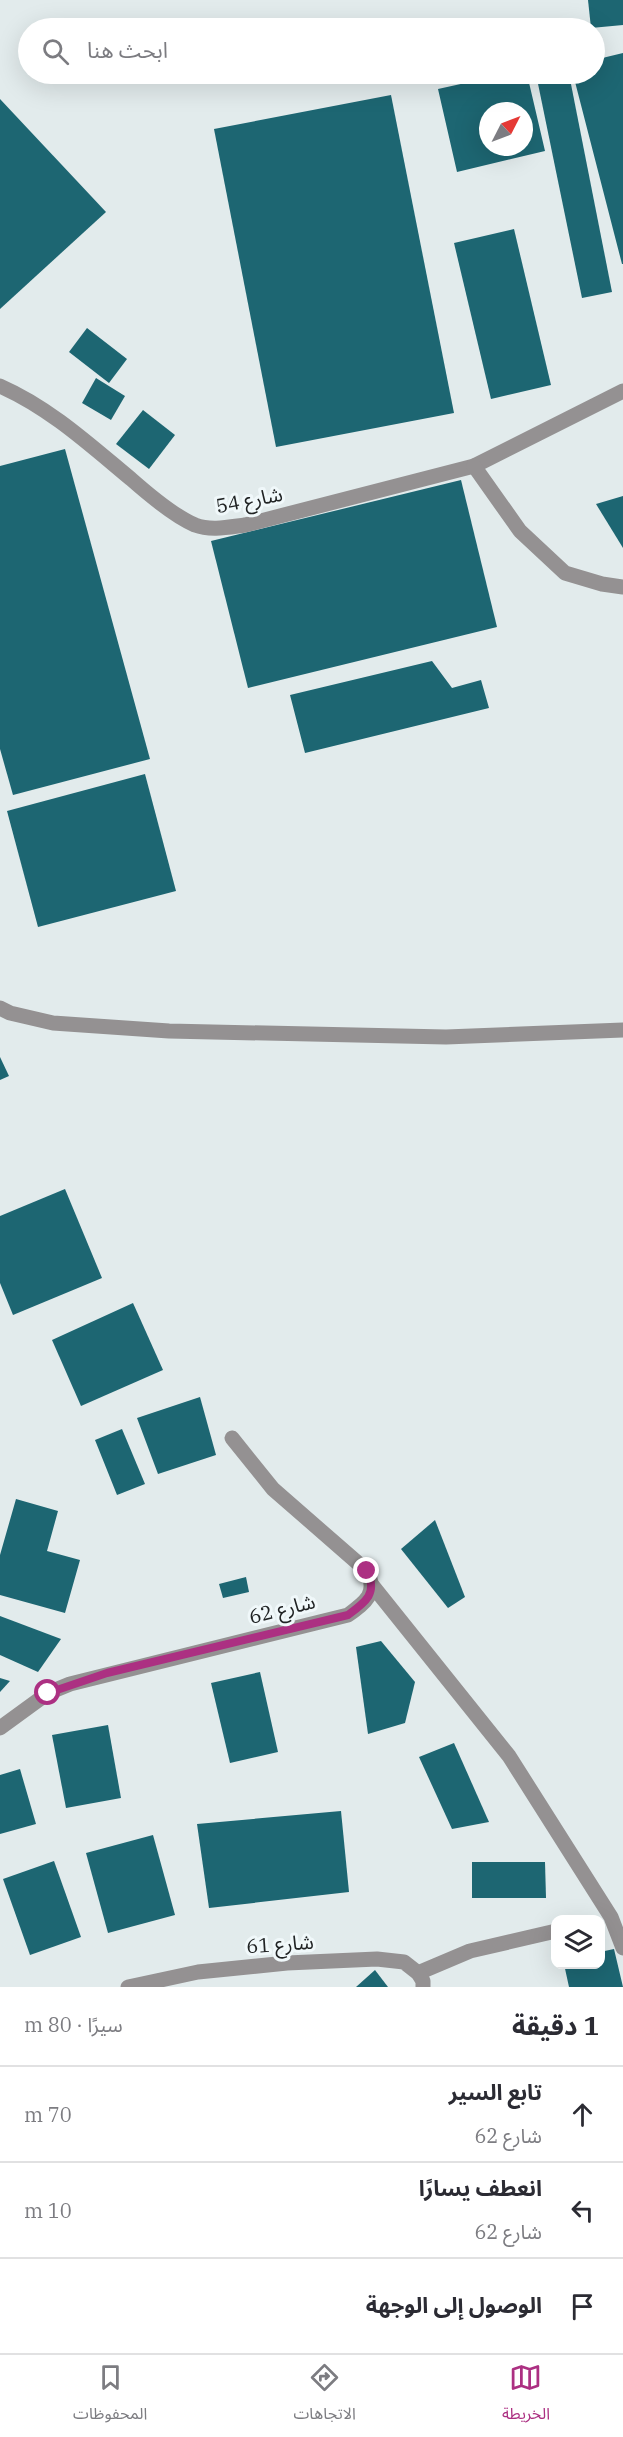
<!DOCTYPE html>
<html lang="ar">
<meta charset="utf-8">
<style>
:root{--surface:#fff;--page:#f2f2f3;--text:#2b2b33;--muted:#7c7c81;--line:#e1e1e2;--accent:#ac3082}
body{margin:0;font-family:"IBM Plex Serif","Noto Sans Arabic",serif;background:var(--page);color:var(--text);direction:rtl}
.controls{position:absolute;right:18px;bottom:18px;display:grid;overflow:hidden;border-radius:12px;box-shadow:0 6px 24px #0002}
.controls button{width:54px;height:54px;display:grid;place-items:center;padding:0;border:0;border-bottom:2px solid var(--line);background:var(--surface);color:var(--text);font:30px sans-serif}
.compass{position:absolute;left:479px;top:102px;width:54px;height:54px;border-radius:50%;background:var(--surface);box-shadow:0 6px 24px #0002;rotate:48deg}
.stop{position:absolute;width:18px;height:18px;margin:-14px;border:4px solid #ac3082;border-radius:50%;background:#fff}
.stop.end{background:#ac3082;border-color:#fff;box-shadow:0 2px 6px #0008}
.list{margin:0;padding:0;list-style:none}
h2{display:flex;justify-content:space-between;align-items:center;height:78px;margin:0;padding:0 24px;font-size:26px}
h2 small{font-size:20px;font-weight:400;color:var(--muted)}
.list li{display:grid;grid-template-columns:39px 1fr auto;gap:18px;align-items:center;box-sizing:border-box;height:96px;padding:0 24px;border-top:2px solid var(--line)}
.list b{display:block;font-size:22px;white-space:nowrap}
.list p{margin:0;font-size:20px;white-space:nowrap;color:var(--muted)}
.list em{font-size:20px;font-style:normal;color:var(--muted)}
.icon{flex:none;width:33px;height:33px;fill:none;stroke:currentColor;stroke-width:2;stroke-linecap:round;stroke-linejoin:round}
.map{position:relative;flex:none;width:623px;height:1987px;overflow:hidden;direction:ltr}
.search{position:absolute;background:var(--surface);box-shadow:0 6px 24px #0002;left:18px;right:18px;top:18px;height:66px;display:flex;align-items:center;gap:15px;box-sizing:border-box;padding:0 21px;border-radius:33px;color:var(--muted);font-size:22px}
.sheet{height:366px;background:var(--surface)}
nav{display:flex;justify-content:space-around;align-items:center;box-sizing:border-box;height:84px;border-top:2px solid var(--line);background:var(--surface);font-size:16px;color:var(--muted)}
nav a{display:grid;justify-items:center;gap:3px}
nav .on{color:var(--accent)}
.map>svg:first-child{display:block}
</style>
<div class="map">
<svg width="623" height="1987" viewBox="0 0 623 1987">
<rect width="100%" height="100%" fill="#e2ebec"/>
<!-- building -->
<g fill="#1d6672" fill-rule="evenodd">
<path d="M588,0H623V25L591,28Z"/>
<path d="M623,53V264H622L573,74H594V60Z"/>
<path d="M506,74H527L545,151L457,172L438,89ZM488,111H524V147H488Z"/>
<path d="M536,74H569L612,292L582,298Z"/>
<path d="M391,95L454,413L276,447L214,129Z"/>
<path d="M0,99L106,212L0,309Z"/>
<path d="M514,229L551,385L491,399L454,243Z"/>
<path d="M87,328L127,359L109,383L69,352Z"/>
<path d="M96,378L125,396L111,420L82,403Z"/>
<path d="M143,410L175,435L149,469L116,444Z"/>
<path d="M65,449L150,759L13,795L0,749V466Z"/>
<path d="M461,480L497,627L248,688L211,541Z"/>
<path d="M623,496V548L596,504Z"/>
<path d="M432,661L452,688L481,680L489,708L305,753L290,695Z"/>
<path d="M145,774L176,891L38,927L7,811Z"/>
<path d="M0,1057L9,1076L0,1080Z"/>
<path d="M65,1189L102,1278L13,1315L0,1283V1216Z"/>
<path d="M133,1303L163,1370L81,1406L52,1340Z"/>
<path d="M200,1397L216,1455L158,1474L137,1418Z"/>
<path d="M122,1429L145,1484L117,1495L95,1440Z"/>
<path d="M16,1499L58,1511L47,1551L80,1560L65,1613L0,1595V1555Z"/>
<path d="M435,1520L465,1597L448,1608L401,1549Z"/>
<path d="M246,1577L249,1592L223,1598L219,1584Z"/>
<path d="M0,1616L61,1639L38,1672L0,1655Z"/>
<path d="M381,1641L415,1682L405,1723L368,1734L356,1647Z"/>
<path d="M260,1672L278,1752L230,1763L211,1683Z"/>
<path d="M0,1678L10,1681L0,1692Z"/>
<path d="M108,1725L121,1798L66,1808L52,1735Z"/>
<path d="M454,1743L489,1822L452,1829L419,1757Z"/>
<path d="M20,1769L36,1824L0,1834V1775Z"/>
<path d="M341,1811L349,1892L209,1908L197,1824Z"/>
<path d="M153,1835L175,1915L108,1933L86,1853Z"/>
<path d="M54,1861L81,1937L30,1955L3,1879Z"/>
<path d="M472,1862H545L546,1898H472Z"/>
<path d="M614,1949L623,1987H569L564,1964H600V1952Z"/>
<path d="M375,1970L388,1987H356Z"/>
</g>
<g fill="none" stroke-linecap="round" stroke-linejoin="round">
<!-- service -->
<g stroke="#949192" stroke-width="15">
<path d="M0,386C50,408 90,445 131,479C148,494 174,516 195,525C211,531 229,527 245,525L474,466L623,391"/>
<path d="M474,466L520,531L565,573L602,584L623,587"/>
</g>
<!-- minor -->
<g stroke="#949192" stroke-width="15">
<path d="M0,1008L10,1013L53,1023L169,1031L446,1037L623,1030"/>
<path d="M372,1585L509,1756L611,1917L623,1948"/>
<path d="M0,1728L48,1693L70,1684L348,1615C366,1602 378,1593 367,1571L273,1489L232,1438"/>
<path d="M418,1973L470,1951L556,1931"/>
<path d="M128,1987L198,1972L287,1963L377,1959L404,1962L418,1973L423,1981V1987"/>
</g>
</g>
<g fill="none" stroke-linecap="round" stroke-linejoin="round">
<!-- route -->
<path stroke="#ac3082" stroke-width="8" d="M48,1693L107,1673L348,1615C366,1602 378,1593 367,1571"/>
</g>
<g text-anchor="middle" stroke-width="6" stroke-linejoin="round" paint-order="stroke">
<!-- street labels -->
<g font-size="20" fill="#202324" stroke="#f0f8fa">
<text transform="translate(249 500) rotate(-11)" y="7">شارع 54</text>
<text transform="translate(282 1609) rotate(-14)" y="7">شارع 62</text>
<text transform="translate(280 1944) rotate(-4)" y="7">شارع 61</text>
</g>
</g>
</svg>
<div class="controls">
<button><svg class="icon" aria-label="layers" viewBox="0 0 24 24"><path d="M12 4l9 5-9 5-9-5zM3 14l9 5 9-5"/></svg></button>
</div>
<svg class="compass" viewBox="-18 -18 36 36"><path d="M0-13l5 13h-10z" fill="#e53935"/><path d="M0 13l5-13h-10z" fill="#7c7c81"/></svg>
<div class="stop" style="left:48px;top:1693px"></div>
<div class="stop end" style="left:367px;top:1571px"></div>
<div class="search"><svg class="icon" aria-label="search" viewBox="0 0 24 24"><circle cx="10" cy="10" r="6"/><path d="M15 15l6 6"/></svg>ابحث هنا</div>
</div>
<section class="sheet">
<h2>1 دقيقة<small>سيرًا · 80 m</small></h2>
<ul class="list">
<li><svg class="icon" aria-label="ahead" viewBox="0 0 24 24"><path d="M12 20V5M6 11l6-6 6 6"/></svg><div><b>تابع السير</b><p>شارع 62</p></div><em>70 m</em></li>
<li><svg class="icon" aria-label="left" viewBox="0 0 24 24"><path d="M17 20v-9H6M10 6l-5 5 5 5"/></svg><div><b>انعطف يسارًا</b><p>شارع 62</p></div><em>10 m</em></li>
<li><svg class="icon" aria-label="arrive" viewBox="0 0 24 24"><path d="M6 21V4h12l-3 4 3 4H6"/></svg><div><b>الوصول إلى الوجهة</b></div></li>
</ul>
</section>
<nav>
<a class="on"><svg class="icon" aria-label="map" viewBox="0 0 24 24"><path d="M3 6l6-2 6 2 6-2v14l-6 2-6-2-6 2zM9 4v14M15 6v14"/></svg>الخريطة</a>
<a><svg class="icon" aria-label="directions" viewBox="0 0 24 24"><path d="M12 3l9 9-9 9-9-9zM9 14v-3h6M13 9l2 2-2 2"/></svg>الاتجاهات</a>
<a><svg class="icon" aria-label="saved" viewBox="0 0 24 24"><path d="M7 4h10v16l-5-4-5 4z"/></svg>المحفوظات</a>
</nav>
